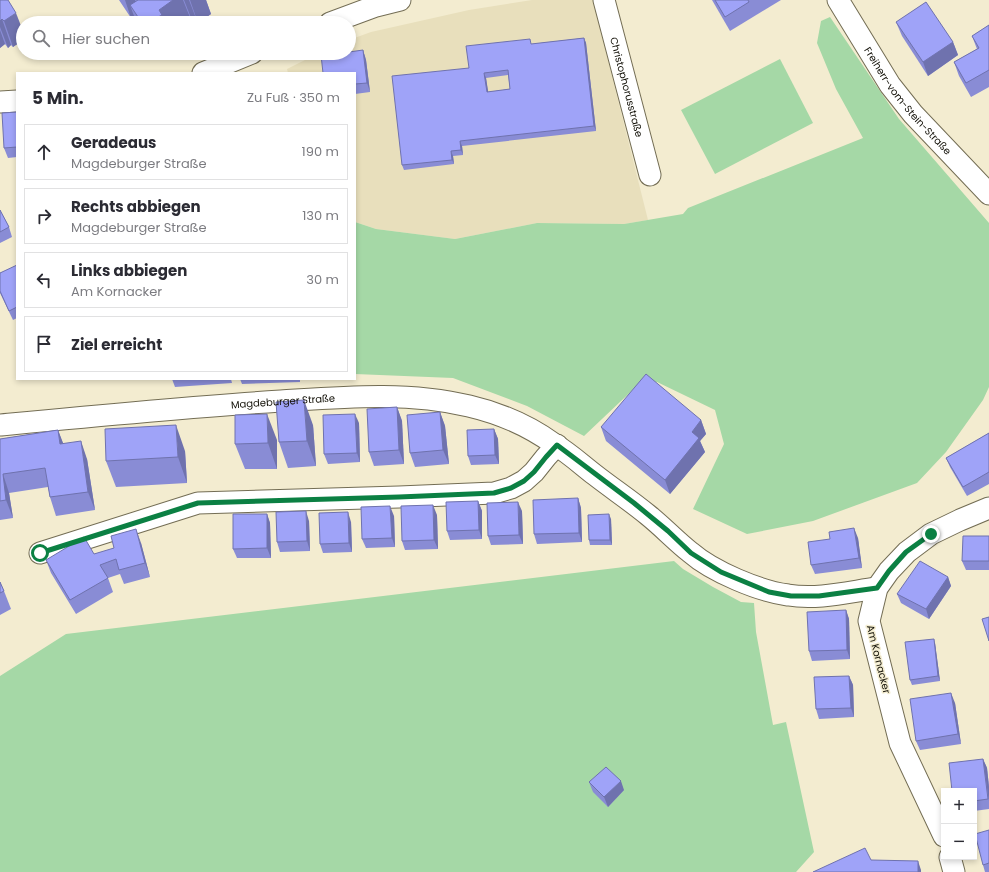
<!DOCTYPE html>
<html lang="de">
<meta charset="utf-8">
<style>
:root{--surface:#fff;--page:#f2f2f3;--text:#2b2b33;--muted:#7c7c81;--line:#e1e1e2}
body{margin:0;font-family:Poppins,sans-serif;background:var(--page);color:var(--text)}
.controls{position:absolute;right:12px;bottom:12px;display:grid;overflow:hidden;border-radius:0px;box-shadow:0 2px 6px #0003}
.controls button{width:36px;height:36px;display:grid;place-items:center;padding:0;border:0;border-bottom:1px solid var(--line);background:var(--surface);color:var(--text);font:20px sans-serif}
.stop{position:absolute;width:12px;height:12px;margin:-9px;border:3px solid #0b8043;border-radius:50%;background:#fff}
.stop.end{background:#0b8043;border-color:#fff;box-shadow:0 1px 4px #0008}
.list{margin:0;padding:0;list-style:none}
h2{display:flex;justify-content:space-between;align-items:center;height:52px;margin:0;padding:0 16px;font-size:17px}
h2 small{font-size:13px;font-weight:400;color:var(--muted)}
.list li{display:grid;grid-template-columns:26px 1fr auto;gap:12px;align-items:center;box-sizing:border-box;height:56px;margin:0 8px 8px;padding:0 8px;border:1px solid var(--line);border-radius:0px}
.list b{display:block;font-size:15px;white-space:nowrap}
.list p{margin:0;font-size:13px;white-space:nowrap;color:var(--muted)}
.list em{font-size:13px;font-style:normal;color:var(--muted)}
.icon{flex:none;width:22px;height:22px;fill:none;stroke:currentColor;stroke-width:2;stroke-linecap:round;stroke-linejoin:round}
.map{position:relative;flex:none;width:989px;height:872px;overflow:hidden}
.search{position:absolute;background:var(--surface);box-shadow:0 2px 6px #0003;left:16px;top:16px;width:340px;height:44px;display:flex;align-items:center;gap:10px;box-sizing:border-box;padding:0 14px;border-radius:22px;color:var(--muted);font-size:15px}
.panel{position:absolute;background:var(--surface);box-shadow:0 2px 6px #0003;left:16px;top:72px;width:340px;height:308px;border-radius:0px}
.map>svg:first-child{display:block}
</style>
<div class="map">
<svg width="989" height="872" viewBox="0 0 989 872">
<rect width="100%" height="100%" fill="#f3ecd0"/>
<!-- built -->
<path fill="#e8dfbc" d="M532,0H593L648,220L624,224L537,223L455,239L376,229L355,222V73H288L287,69L319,53H349V40L371,32L469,10Z"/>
<!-- green -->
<g fill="#a5d8a6">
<path d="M830,17L899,119L989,223V387L983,400L946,452L917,483L813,521L747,534L693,509L724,444L715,410L657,382L639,384L584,436L527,406L453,378L355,374V222L376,229L455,239L537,223L624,224L683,214L688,208L863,138L836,89L817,43L821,21Z"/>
<path d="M780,59L813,123L715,174L681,110Z"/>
<path d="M674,561L683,569L713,587L741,602L754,603L756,632L773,725L786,722L814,852L796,872H0V676L66,634Z"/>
</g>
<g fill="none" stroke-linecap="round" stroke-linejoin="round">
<defs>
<g id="street">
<path id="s1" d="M604,0L650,175"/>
<path id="s2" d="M838,0L890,85L913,114L989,194"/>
<path d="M330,23L376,6L400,0"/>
<path d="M203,73L252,53"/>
<path d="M0,102L17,101"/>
<path id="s3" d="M0,425C94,416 187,407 281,401C343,397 408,391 469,406C499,413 529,426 554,444C569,453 582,465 595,475C613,489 631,501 648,515C663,527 676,541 690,552C713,572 759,591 788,595C817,600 848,592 877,588"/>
<path d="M40,553L198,503L399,497L494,493L511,488L524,481L534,472L546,457L557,445"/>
<path d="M944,836L900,743L869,621L877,588L889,571L907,552L931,534L960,520L989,508"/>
<path d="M950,857L954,872"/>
</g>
</defs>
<!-- street casing -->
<use href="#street" stroke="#736d54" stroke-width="23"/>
<!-- street -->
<use href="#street" stroke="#fff" stroke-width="21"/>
</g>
<!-- wall -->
<g fill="#898cd5" fill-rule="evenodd">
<path d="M0,0L23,31V40L13,47L11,45L8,48L5,44L0,48Z"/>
<path d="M119,0H206L211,14L198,23L197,21L193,23L191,20L186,23H137L134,16L131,18Z"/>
<path d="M712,0H781L730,31Z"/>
<path d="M896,22L953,42L958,55L928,76L902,36Z"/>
<path d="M989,25V87L971,97L959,76L954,62L977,49L972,36Z"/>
<path d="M584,38L586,43L596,131L462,146L463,155L453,156L454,164L404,170L402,165L469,68L532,44ZM508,75L510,89L488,92L486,78Z"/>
<path d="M363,50L366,60L370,92L355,94V73Z"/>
<path d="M17,112V157L8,158L4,148Z"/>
<path d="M0,210L9,227L12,237L0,243Z"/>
<path d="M17,266V318L13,320L0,293V273Z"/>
<path d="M172,379H231L232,383L175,387Z"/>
<path d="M240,379H300V382L242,384Z"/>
<path d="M397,407L402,421L404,464L374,466L369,452Z"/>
<path d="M440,412L445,426L449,464L415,467L410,453Z"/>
<path d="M701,420L706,434L700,441L705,452L670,494L606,441L601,427Z"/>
<path d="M359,423L360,462L328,464L324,454Z"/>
<path d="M313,425L316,466L288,468L279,442Z"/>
<path d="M494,429L498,439L499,464L471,465L468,456Z"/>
<path d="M58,430L63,444L87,459L95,510L56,516L50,497L48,487L9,493L13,518L0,520V439Z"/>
<path d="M989,433V484L967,496L950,467L946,458Z"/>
<path d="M277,440V469H245L235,444Z"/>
<path d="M185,451L187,483L116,487L106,461Z"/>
<path d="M578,498L581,508L582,542L537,544L534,534Z"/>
<path d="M478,501L482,511V539L450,540L447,531Z"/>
<path d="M522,511L523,544L491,545L488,536Z"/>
<path d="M267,514L270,523L271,558H237L233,549Z"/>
<path d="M437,515L438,549L405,550L402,541Z"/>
<path d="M394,516L395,547L366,548L362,539Z"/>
<path d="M611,519L612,545H590L589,540Z"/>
<path d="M309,521L310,551L280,552L277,542Z"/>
<path d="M351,522L352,552L323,553L320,544Z"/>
<path d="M989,536V570H966L962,561Z"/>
<path d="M858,538L862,568L815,574L811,565L830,539Z"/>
<path d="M141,543L150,577L124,584L120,574L108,578L113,592L76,614L51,573L46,560L94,554Z"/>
<path d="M948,577L951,586L929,619L901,603L897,594Z"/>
<path d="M0,582L4,591L11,609L0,615Z"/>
<path d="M846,610L849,619L850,659L812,661L809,651Z"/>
<path d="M935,643L940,681L912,685L910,680Z"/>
<path d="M849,676L853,685L854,717L819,719L816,709Z"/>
<path d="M955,703L961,744L920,750L916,741Z"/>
<path d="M983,759L987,768L989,787V809L974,811V791Z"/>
<path d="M589,782L624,790L608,807L593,792Z"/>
<path d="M989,830V872H985L983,865Z"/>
</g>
<!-- shaded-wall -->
<g fill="#6f72ae">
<path d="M125,0H135L139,12L130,5L134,16L131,18Z"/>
<path d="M173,0H183L191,20L186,23H154L158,17L159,10Z"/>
<path d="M184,0H189L197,21L193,23Z"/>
<path d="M190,0H206L211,14L198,23Z"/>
<path d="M16,13L23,31V40L13,47L4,21Z"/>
<path d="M2,19L11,45L8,48L0,27V21Z"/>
<path d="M0,30L5,44L0,48Z"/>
<path d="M584,38L586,43L596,131L594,126Z"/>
<path d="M953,42L958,55L928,76L923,62Z"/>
<path d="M363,50L366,60L370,92L367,83Z"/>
<path d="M484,73L486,78L489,97L487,92Z"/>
<path d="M460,141L462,146L463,155L461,150Z"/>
<path d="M451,151L453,156L454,164L452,160Z"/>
<path d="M304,400L313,425L316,466L307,441Z"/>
<path d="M397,407L402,421L404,464L399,450Z"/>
<path d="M440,412L445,426L449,464L443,450Z"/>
<path d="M267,414L277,440V469L268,443Z"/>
<path d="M355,414L359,423L360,462L357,453Z"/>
<path d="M701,420L706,434L700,441L705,452L670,494L665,480L692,432Z"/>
<path d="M176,425L185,451L187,483L178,457Z"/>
<path d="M494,429L498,439L499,464L495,455Z"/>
<path d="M58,430L65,448L60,444Z"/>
<path d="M81,441L87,459L95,510L88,492Z"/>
<path d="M3,474L9,493L13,518L6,500Z"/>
<path d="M578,498L581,508L582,542L579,533Z"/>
<path d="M478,501L482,511V539L479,530Z"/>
<path d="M518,502L522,511L523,544L519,535Z"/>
<path d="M433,505L437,515L438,549L434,540Z"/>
<path d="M390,506L394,516L395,547L392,538Z"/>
<path d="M306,511L309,521L310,551L307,541Z"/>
<path d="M348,512L351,522L352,552L349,543Z"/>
<path d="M267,514L270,523L271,558L267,548Z"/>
<path d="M609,514L611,519L612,545L610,540Z"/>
<path d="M854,528L858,538L862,568L859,558Z"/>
<path d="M136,529L141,543L150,577L145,563Z"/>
<path d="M948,577L951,586L929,619L926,609Z"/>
<path d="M846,610L849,619L850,659L847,650Z"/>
<path d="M934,639L935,643L940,681L938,676Z"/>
<path d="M849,676L853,685L854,717L851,708Z"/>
<path d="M951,693L955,703L961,744L958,734Z"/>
<path d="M983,759L987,768L989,787V801Z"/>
<path d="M621,781L624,790L608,807L604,797Z"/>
<path d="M918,861L921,870V872H918Z"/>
</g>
<!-- building -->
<g fill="#9fa3f8" stroke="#6f72ae" fill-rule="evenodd">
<path d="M0,0H8L16,13L4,21L2,19L0,21Z"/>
<path d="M138,0H173L159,10L162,15L158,17L160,19L154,23H142L130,5Z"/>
<path d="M715,0H748L749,2L725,17Z"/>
<path d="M926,2L953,42L923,62L896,22Z"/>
<path d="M989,25V70L966,83L954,62L979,48L972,36Z"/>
<path d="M584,38L594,126L460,141L461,150L451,151L452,160L402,165L392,76L469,68L466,46L530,39L531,44ZM508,70L510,89L487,92L484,73Z"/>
<path d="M363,50L367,83L355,84V73H323L321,55L339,53H349V52Z"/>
<path d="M17,112V147L4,148L2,113Z"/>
<path d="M0,210L9,227L0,232Z"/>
<path d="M17,265V307L9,311L0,291V273Z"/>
<path d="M646,374L701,420L692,432L699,438L665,480L601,427Z"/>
<path d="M304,400L307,441L279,442L276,402Z"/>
<path d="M397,407L399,450L369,452L367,409Z"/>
<path d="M440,412L443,450L410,453L407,415Z"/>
<path d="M267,414L268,443L235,444V415Z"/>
<path d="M355,414L357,453L324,454L323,415Z"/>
<path d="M176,425L178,457L106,461L105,429Z"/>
<path d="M494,429L495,455L468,456L467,430Z"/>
<path d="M58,430L60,444L81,441L88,492L50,497L45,468L3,474L6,500L0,501V439Z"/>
<path d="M989,433V472L963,487L946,458Z"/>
<path d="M578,498L579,533L534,534L533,500Z"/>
<path d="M478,501L479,530L447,531L446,502Z"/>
<path d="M518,502L519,535L488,536L487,503Z"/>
<path d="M433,505L434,540L402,541L401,506Z"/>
<path d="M390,506L392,538L362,539L361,507Z"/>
<path d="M306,511L307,541L277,542L276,512Z"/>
<path d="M348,512L349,543L320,544L319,513Z"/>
<path d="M233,514H267V548L233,549Z"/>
<path d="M609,514L610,540H589L588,515Z"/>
<path d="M854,528L859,558L811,565L808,542L830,539L829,532Z"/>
<path d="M136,529L145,563L119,570L116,559L100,565L108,578L70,600L46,560L84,537L94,554L114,548L111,536Z"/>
<path d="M963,536H989V561H962Z"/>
<path d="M920,561L948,577L926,609L897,594Z"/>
<path d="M0,582L4,591L0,593Z"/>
<path d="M846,610L847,650L809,651L807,612Z"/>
<path d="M989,617V641L982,619Z"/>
<path d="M934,639L938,676L910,680L905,642Z"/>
<path d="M849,676L851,708L816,709L814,677Z"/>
<path d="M951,693L958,734L916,741L910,699Z"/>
<path d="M983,759L988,799L974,801V791H952L949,763Z"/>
<path d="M606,767L621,781L604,797L589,782Z"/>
<path d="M989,830V863L983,865L975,834Z"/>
<path d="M865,848L871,860L918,861V872H813Z"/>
</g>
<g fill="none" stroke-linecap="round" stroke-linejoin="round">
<!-- route -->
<path stroke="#0b8043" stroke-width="5" d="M40,553L198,503L399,497L494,493L511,488L524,481L534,472L546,457L557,445L634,503L668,531L691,553L721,572L769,592L791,596H819L877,588L889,571L906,552L931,534"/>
</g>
<g text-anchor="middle" stroke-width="3" stroke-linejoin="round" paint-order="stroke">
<!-- street labels -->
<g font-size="10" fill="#110f06" stroke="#f3ecd0">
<text dy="4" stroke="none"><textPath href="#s1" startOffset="90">Christophorusstraße</textPath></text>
<text dy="4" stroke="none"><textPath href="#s2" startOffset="123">Freiherr-vom-Stein-Straße</textPath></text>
<text dy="4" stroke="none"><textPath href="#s3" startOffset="284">Magdeburger Straße</textPath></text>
<text transform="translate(879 659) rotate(76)" y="4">Am Kornacker</text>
</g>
</g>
</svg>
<div class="controls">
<button>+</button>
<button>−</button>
</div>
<div class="stop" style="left:40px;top:553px"></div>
<div class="stop end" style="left:931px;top:534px"></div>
<div class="search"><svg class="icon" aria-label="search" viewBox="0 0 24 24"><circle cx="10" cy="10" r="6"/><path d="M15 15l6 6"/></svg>Hier suchen</div>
<section class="panel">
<h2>5 Min.<small>Zu Fuß · 350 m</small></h2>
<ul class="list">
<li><svg class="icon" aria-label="ahead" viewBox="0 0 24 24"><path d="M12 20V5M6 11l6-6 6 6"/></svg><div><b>Geradeaus</b><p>Magdeburger Straße</p></div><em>190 m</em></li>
<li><svg class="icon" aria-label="right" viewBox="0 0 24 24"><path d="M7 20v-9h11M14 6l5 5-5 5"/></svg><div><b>Rechts abbiegen</b><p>Magdeburger Straße</p></div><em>130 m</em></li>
<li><svg class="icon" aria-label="left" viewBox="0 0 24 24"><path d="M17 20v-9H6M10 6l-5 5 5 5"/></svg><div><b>Links abbiegen</b><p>Am Kornacker</p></div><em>30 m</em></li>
<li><svg class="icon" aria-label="arrive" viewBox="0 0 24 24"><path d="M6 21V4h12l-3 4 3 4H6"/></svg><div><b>Ziel erreicht</b></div></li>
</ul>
</section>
</div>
